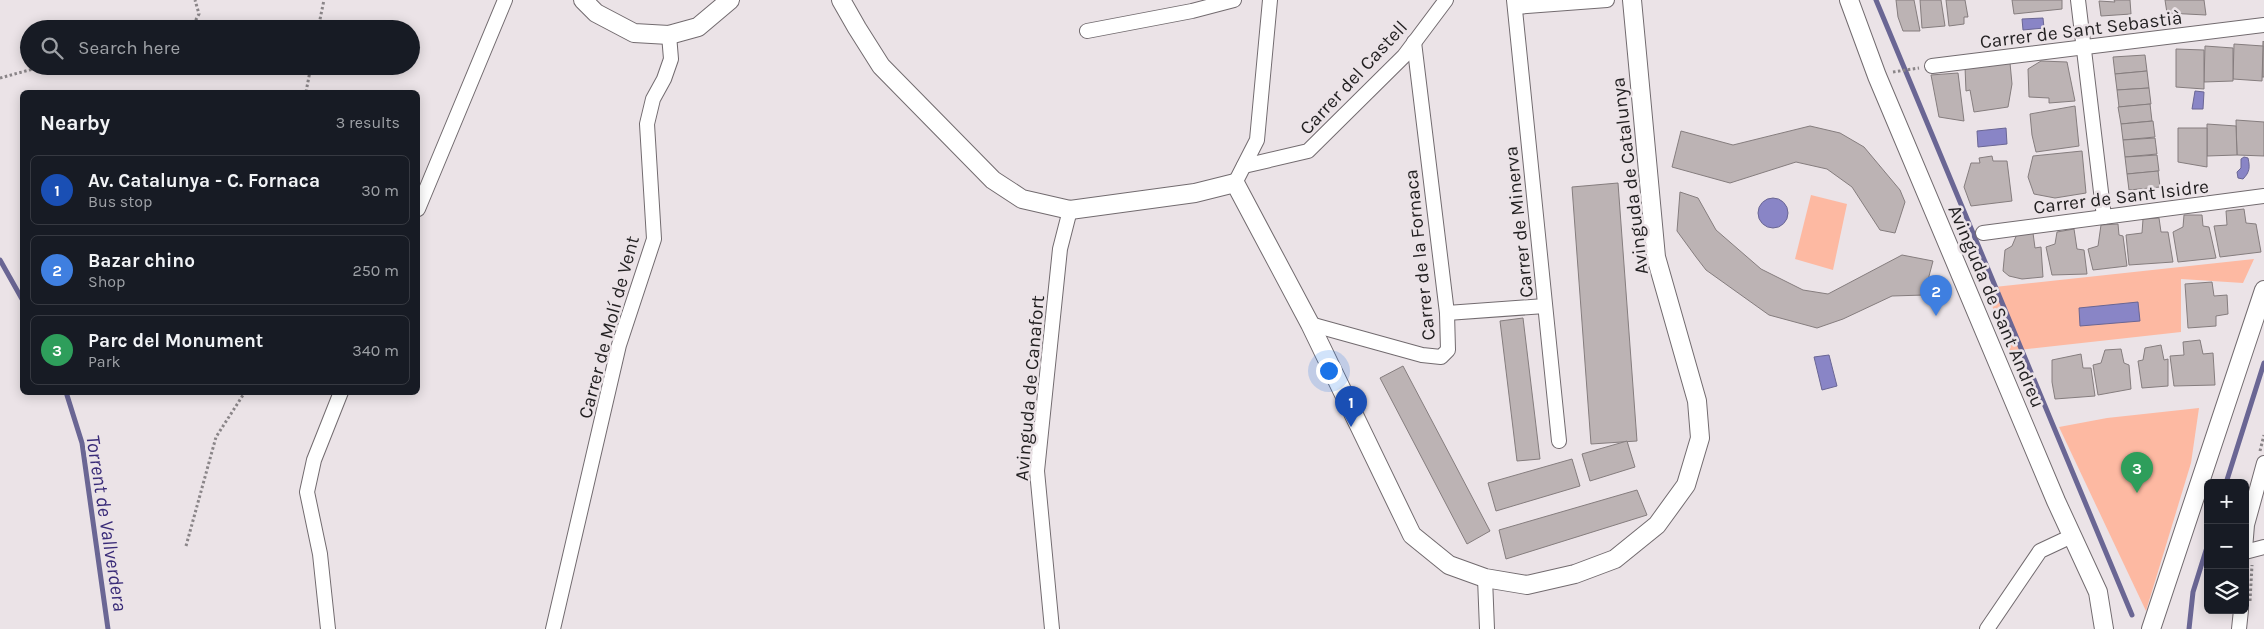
<!DOCTYPE html>
<meta charset="utf-8">
<style>
:root{--surface:#171b24;--page:#242831;--text:#f1f3f6;--muted:#9ea1a6;--line:#363941;--accent:#60792b}
body{margin:0;font-family:Karla,sans-serif;background:var(--page);color:var(--text)}
.controls{position:absolute;right:15px;bottom:15px;display:grid;overflow:hidden;border-radius:8px;box-shadow:0 2px 12px #0003}
.controls button{width:45px;height:45px;display:grid;place-items:center;padding:0;border:0;border-bottom:1px solid var(--line);background:var(--surface);color:var(--text);font:25px sans-serif}
.you{position:absolute;left:1328px;top:370px;width:18px;height:18px;margin:-12px;border:4px solid #fff;border-radius:50%;background:#1a73e8;box-shadow:0 0 0 8px #1a73e833}
.badge{display:grid;place-items:center;width:32px;height:32px;border-radius:50%;background:var(--accent);color:#fff;font-size:16px;font-weight:700}
.pin{position:absolute;translate:-50% -41px;filter:drop-shadow(0 1px 2px #0008)}
.pin::after{content:'';position:absolute;top:26px;width:18px;height:15px;background:inherit;clip-path:polygon(0 0,100% 0,50% 100%)}
.list{margin:0;padding:0;list-style:none}
h2{display:flex;justify-content:space-between;align-items:center;height:65px;margin:0;padding:0 20px;font-size:21px}
h2 small{font-size:16px;font-weight:400;color:var(--muted)}
.list li{display:grid;grid-template-columns:32px 1fr auto;gap:15px;align-items:center;box-sizing:border-box;height:70px;margin:0 10px 10px;padding:0 10px;border:1px solid var(--line);border-radius:8px}
.list b{display:block;font-size:19px;white-space:nowrap}
.list p{margin:0;font-size:16px;white-space:nowrap;color:var(--muted)}
.list em{font-size:16px;font-style:normal;color:var(--muted)}
.icon{flex:none;width:28px;height:28px;fill:none;stroke:currentColor;stroke-width:2;stroke-linecap:round;stroke-linejoin:round}
.map{position:relative;flex:none;width:2264px;height:629px;overflow:hidden}
.search{position:absolute;background:var(--surface);box-shadow:0 2px 12px #0003;left:20px;top:20px;width:400px;height:55px;display:flex;align-items:center;gap:12px;box-sizing:border-box;padding:0 18px;border-radius:28px;color:var(--muted);font-size:19px}
.panel{position:absolute;background:var(--surface);box-shadow:0 2px 12px #0003;left:20px;top:90px;width:400px;height:305px;border-radius:8px}
.map>svg:first-child{display:block}
</style>
<div class="map">
<svg width="2264" height="629" viewBox="0 0 2264 629">
<rect width="100%" height="100%" fill="#ebe3e7"/>
<!-- green -->
<g fill="#fdb9a2">
<path d="M1811,195L1847,204L1833,270L1795,259Z"/>
<path d="M2254,259L2243,283L2181,279V332L2010,351L1985,288Z"/>
<path d="M2199,408L2191,463L2146,611L2059,427L2107,418Z"/>
</g>
<!-- water -->
<g fill="#8985c6" stroke="#6a6694">
<path d="M2043,18L2044,28L2023,30L2022,19Z"/>
<path d="M2195,91L2204,92L2203,109H2192Z"/>
<path d="M2006,128L2007,144L1978,147L1977,131Z"/>
<path d="M2244,157L2248,158C2250,167 2250,172 2243,179L2238,178L2237,172L2241,168V159Z"/>
<circle cx="1773" cy="213" r="15"/>
<path d="M2138,302L2140,321L2080,326L2079,308Z"/>
<path d="M1829,355L1837,386L1822,390L1814,357Z"/>
</g>
<g fill="none" stroke-linecap="round" stroke-linejoin="round">
<!-- stream -->
<g stroke="#6a6694" stroke-width="5">
<path d="M1876,0L2132,615"/>
<path d="M0,260L22,299"/>
<path d="M66,392L82,443L108,629"/>
<path d="M2226,483L2264,363"/>
<path d="M2189,629L2193,592L2208,544"/>
</g>
</g>
<!-- building -->
<g fill="#bcb3b4" stroke="#857d7e">
<path d="M1896,0H1914L1920,31H1903L1898,17Z"/>
<path d="M1920,0H1941L1945,26L1922,28Z"/>
<path d="M1946,0H1965L1968,17H1964V24L1949,26Z"/>
<path d="M2012,0H2062V9L2014,14Z"/>
<path d="M2114,0H2130L2131,14L2101,16L2099,1L2115,2Z"/>
<path d="M2165,0H2204L2206,15L2167,13Z"/>
<path d="M2263,41L2264,42V77H2262Z"/>
<path d="M2234,44L2263,46L2262,81L2233,79Z"/>
<path d="M2205,46L2233,48V81L2204,82Z"/>
<path d="M2176,49L2204,50V89L2176,87Z"/>
<path d="M2145,55L2147,71L2115,74L2113,57Z"/>
<path d="M2041,61L2067,62L2075,101L2049,103V98L2029,97L2028,69Z"/>
<path d="M2010,63L2012,84L2008,107L1974,112L1970,90L1966,91L1965,67Z"/>
<path d="M2147,71L2149,88L2117,90L2115,74Z"/>
<path d="M1958,73L1964,121L1939,117L1931,75Z"/>
<path d="M2149,88L2151,104L2119,107L2117,90Z"/>
<path d="M2150,104L2152,121L2121,124L2118,107Z"/>
<path d="M2075,106L2079,146L2036,152L2032,135L2030,114Z"/>
<path d="M2236,120L2264,122V156L2237,155Z"/>
<path d="M2153,121L2155,137L2123,140L2121,124Z"/>
<path d="M2207,124L2236,126L2237,155L2207,156Z"/>
<path d="M1810,126L1840,133L1864,147L1900,190L1905,202L1895,233L1880,230L1852,187L1827,169L1796,162L1730,183L1672,167L1681,131L1733,145Z"/>
<path d="M2178,128H2207V167L2178,162Z"/>
<path d="M2155,138L2157,154L2125,157L2123,140Z"/>
<path d="M2082,151L2086,193L2055,198L2034,194L2028,177L2033,156Z"/>
<path d="M2157,155L2159,171L2127,174L2125,157Z"/>
<path d="M1992,156L1993,161H2007L2012,201L1971,206L1964,187L1971,163H1980L1979,158Z"/>
<path d="M2158,171L2160,187L2129,190L2127,174Z"/>
<path d="M1618,183L1637,441L1591,444L1572,187Z"/>
<path d="M1680,192L1698,198L1716,230L1761,269L1803,290L1828,294L1902,255L1933,261L1924,295L1892,296L1843,319L1817,328L1769,315L1706,270L1696,257L1677,231Z"/>
<path d="M2244,209L2246,223L2256,224L2261,252L2220,257L2214,226L2227,225L2226,211Z"/>
<path d="M2184,215H2202L2203,226L2209,227L2216,258L2178,262L2173,232L2183,227Z"/>
<path d="M2159,218L2161,232H2168L2173,262L2129,265L2126,235L2142,233L2143,219Z"/>
<path d="M2118,224L2119,235L2123,236L2127,266L2093,270L2088,249L2098,246L2101,225Z"/>
<path d="M2074,229L2077,249L2084,250L2087,274L2052,275L2046,247L2055,244L2057,232Z"/>
<path d="M2033,233L2035,248L2041,247L2043,277L2022,279L2009,276L2003,271L2005,250L2012,246L2017,234Z"/>
<path d="M2212,282L2214,296L2227,295L2228,314L2216,316V326L2188,328L2185,284Z"/>
<path d="M1523,318L1540,459L1517,461L1500,321Z"/>
<path d="M2200,340L2203,354L2213,353L2215,385L2174,386L2170,356L2184,355L2183,342Z"/>
<path d="M2161,345L2164,360L2168,359V386L2142,388L2138,361L2143,360L2145,348Z"/>
<path d="M2121,349L2124,363L2129,365L2131,389L2098,395L2093,365L2101,363L2105,350Z"/>
<path d="M2081,354L2083,368H2091L2095,396L2055,399L2052,382V360Z"/>
<path d="M1403,366L1490,531L1467,544L1380,378Z"/>
<path d="M1627,441L1635,467L1590,481L1582,454Z"/>
<path d="M1572,459L1580,486L1496,511L1488,483Z"/>
<path d="M1637,490L1647,515L1506,559L1499,530Z"/>
</g>
<g fill="none" stroke-linecap="round" stroke-linejoin="round">
<defs>
<g id="minor">
<path d="M1514,0L1559,441"/>
<path d="M2078,0L2104,217"/>
<path d="M1515,7L1607,0"/>
<path d="M1087,31L1192,11L1234,0"/>
<path d="M1932,66L2264,25"/>
<path d="M1244,166L1308,151L1404,56L1446,0"/>
<path d="M1235,183L1257,140L1270,0"/>
<path d="M418,209L505,0"/>
<path d="M1983,233L2264,196"/>
<path d="M1447,313L1545,306"/>
<path d="M1310,324L1422,355L1441,357L1448,350L1447,313L1414,42"/>
<path d="M2245,549L2247,525L2264,463"/>
<path d="M2245,552L2264,547"/>
<path d="M1485,578L1487,629"/>
<path d="M328,629L320,554L307,492L314,460L341,392"/>
<path d="M553,629L619,345L654,239L647,124L653,99L664,79L671,59L669,35"/>
<path d="M1052,629L1037,471L1060,249L1070,210"/>
<path d="M1987,629L2040,551L2072,536"/>
<path d="M2239,629L2241,610"/>
</g>
<g id="tertiary">
<path d="M583,0L596,13L634,33L669,35L698,27L730,0"/>
<path d="M841,0L857,28L881,66L993,180L1022,199L1070,210L1195,193L1235,183L1310,324L1412,535L1449,565L1485,578L1527,585L1575,574L1615,559L1657,525L1686,485L1700,438L1697,401L1656,257L1632,0"/>
<path d="M1849,0L1877,76L2056,501L2098,592L2104,629"/>
<path d="M2151,629L2264,290"/>
</g>
</defs>
<!-- minor casing -->
<use href="#minor" stroke="#726b6f" stroke-width="16"/>
<!-- tertiary casing -->
<use href="#tertiary" stroke="#726b6f" stroke-width="20"/>
<!-- path -->
<g stroke="#8a8588" stroke-width="3" stroke-dasharray="2.5 2.5" stroke-linecap="butt">
<path d="M185,29L192,27L199,14L195,0"/>
<path d="M318,29L324,0"/>
<path d="M1893,72L1919,68"/>
<path d="M0,78L44,66"/>
<path d="M306,92L311,66"/>
<path d="M2260,451L2264,435"/>
<path d="M186,546L216,437L245,392"/>
<path d="M2250,601L2252,565"/>
</g>
<!-- minor -->
<use href="#minor" stroke="#fff" stroke-width="14"/>
<!-- tertiary -->
<use href="#tertiary" stroke="#fff" stroke-width="18"/>
</g>
<g text-anchor="middle" stroke-width="5" stroke-linejoin="round" paint-order="stroke">
<!-- street labels -->
<g font-size="19" fill="#211f20" stroke="#ebe3e7">
<text transform="translate(2081 29) rotate(-7)" y="7">Carrer de Sant Sebastià</text>
<text transform="translate(1353 77) rotate(-47)" y="7">Carrer del Castell</text>
<text transform="translate(1629 176) rotate(-97)" y="7">Avinguda de Catalunya</text>
<text transform="translate(2121 196) rotate(-7)" y="7">Carrer de Sant Isidre</text>
<text transform="translate(1518 222) rotate(-96)" y="7">Carrer de Minerva</text>
<text transform="translate(1419 255) rotate(-96)" y="7">Carrer de la Fornaca</text>
<text transform="translate(1997 306) rotate(67)" y="7">Avinguda de Sant Andreu</text>
<text transform="translate(608 327) rotate(-75)" y="7">Carrer de Molí de Vent</text>
<text transform="translate(1029 388) rotate(-85)" y="7">Avinguda de Canafort</text>
</g>
<!-- water labels -->
<g font-size="20" font-style="italic" fill="#392b78" stroke="#ebe3e7">
<text transform="translate(107 523) rotate(81)" y="7">Torrent de Vallverdera</text>
</g>
</g>
</svg>
<div class="controls">
<button>+</button>
<button>−</button>
<button><svg class="icon" aria-label="layers" viewBox="0 0 24 24"><path d="M12 4l9 5-9 5-9-5zM3 14l9 5 9-5"/></svg></button>
</div>
<div class="you"></div>
<div class="pin badge" style="left:1351px;top:427px;background:#1a4fb4">1</div>
<div class="pin badge" style="left:1936px;top:316px;background:#3f7fe0">2</div>
<div class="pin badge" style="left:2137px;top:493px;background:#2e9e5b">3</div>
<div class="search"><svg class="icon" aria-label="search" viewBox="0 0 24 24"><circle cx="10" cy="10" r="6"/><path d="M15 15l6 6"/></svg>Search here</div>
<section class="panel">
<h2>Nearby<small>3 results</small></h2>
<ul class="list">
<li><span class="badge" style="background:#1a4fb4">1</span><div><b>Av. Catalunya - C. Fornaca</b><p>Bus stop</p></div><em>30 m</em></li>
<li><span class="badge" style="background:#3f7fe0">2</span><div><b>Bazar chino</b><p>Shop</p></div><em>250 m</em></li>
<li><span class="badge" style="background:#2e9e5b">3</span><div><b>Parc del Monument</b><p>Park</p></div><em>340 m</em></li>
</ul>
</section>
</div>
